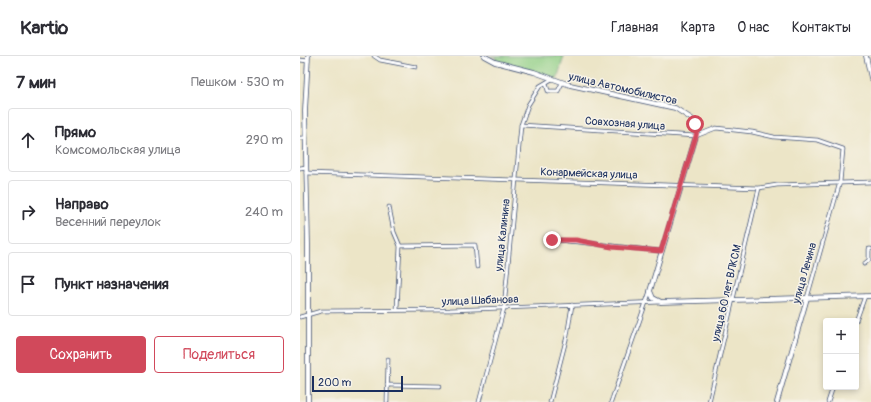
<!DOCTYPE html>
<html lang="ru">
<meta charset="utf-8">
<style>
:root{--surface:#fff;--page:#f7f7f7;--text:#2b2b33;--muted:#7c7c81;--line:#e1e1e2;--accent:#d1495b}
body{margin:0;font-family:Pangolin,sans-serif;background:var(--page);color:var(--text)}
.controls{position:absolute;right:12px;bottom:12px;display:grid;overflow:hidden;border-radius:4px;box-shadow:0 2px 6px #0003}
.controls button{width:36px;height:36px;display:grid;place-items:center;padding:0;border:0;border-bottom:1px solid var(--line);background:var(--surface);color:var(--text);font:20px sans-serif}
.scale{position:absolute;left:12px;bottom:10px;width:91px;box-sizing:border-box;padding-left:4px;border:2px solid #1b2f5e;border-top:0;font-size:11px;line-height:14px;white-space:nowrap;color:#1b2f5e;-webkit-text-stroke:3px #f7f3e8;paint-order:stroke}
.stop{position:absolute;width:12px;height:12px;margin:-9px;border:3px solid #d1495b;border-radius:50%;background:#fff}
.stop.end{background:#d1495b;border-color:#fff;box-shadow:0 1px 4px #0008}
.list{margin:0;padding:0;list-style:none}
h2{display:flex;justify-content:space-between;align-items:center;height:52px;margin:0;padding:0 16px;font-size:17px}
h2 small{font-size:13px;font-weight:400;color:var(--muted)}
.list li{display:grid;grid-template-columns:26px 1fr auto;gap:12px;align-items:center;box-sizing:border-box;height:64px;margin:0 8px 8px;padding:0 8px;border:1px solid var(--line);border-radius:4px}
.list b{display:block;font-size:15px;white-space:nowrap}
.list p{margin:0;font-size:13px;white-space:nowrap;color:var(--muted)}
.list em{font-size:13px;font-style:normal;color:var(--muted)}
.actions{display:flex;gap:8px;padding:12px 16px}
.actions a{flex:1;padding:9px 0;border:1px solid var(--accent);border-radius:4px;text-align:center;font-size:14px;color:var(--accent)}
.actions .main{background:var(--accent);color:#fff}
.icon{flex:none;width:22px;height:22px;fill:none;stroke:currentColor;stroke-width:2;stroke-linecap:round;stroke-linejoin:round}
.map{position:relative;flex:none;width:571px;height:346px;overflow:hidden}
header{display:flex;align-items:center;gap:24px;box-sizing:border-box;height:56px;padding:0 20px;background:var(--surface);border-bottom:1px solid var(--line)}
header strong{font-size:19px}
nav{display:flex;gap:22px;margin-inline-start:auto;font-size:14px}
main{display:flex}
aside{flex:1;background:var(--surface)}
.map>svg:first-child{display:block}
</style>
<header>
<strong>Kartio</strong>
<nav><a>Главная</a><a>Карта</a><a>О нас</a><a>Контакты</a></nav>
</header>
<main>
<aside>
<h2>7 мин<small>Пешком · 530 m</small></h2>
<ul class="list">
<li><svg class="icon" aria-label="ahead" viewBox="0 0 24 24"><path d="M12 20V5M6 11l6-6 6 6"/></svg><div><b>Прямо</b><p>Комсомольская улица</p></div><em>290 m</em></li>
<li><svg class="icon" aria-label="right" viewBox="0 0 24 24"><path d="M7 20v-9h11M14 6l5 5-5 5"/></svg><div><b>Направо</b><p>Весенний переулок</p></div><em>240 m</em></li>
<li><svg class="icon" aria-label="arrive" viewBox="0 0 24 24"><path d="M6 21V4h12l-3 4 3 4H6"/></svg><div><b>Пункт назначения</b></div></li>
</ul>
<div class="actions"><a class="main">Сохранить</a><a>Поделиться</a></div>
</aside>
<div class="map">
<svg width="571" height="346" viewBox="0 0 571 346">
<rect width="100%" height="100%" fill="#f7f3e8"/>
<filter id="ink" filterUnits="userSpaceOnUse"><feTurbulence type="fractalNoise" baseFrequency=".025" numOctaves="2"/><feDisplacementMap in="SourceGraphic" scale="8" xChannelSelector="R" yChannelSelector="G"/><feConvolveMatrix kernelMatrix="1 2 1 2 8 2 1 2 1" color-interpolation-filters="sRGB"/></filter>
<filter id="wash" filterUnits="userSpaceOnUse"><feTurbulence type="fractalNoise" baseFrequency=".012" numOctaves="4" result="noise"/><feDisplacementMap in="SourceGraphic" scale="16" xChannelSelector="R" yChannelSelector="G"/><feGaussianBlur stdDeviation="0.9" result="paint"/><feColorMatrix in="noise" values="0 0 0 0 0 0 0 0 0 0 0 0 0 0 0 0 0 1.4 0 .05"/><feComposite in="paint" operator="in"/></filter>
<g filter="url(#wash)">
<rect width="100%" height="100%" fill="#ece5c7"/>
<!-- green -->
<path fill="#91cf86" stroke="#567f72" d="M191,0H264L257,23L195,4L196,1Z"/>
</g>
<g filter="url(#ink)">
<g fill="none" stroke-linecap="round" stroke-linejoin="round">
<defs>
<g id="street">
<path d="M74,0L80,4L116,11"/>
<path d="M0,4L8,5"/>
<path d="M246,27L248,35H258L262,27"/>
<path d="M221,69L396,80L416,72L452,76L474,81L517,84L543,93L540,126L507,242"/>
<path d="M0,82H6"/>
<path d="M0,112L6,111"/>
<path d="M6,117L459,132L477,129L571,126"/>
<path d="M89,151L94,176L100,190L97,254"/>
<path d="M252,184C289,186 325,192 361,195"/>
<path d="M100,190L175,189L177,211"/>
<path d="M564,208L569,204V193H571"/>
<path d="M0,261L21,255L150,254L361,246"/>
<path d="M556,265L565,240"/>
<path d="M87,329L140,330"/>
<path d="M87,346L88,303"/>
<path d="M179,346L204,252L221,69L228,49L240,30L252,23"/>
<path d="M250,346L267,280L272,249"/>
<path d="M311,346L350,235"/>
<path d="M409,346L459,132"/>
<path d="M528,346L533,331"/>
</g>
<g id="secondary">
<path d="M8,0L5,55L8,188V346"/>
<path d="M184,0L195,6L234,16L270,29L375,52L392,63L397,73L396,80L350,235L353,242L361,246L571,240"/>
<path d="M566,0L571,22"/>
<path d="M477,346L507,242"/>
</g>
</defs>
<!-- street casing -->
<use href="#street" stroke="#3a4a6e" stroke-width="4.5"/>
<!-- secondary casing -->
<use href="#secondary" stroke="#3a4a6e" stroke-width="5.5"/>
<!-- street -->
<use href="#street" stroke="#fff" stroke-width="3"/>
<!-- secondary -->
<use href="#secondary" stroke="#fff" stroke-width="4"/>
</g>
</g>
<g fill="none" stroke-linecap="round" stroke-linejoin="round" filter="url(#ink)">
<!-- route -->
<path stroke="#d1495b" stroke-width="5" d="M252,184H276L312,191L361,195L396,80L397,73L395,68"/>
</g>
<g text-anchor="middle" stroke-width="3" stroke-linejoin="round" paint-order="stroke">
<!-- street labels -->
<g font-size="11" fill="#1b2f5e" stroke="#f7f3e8">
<text transform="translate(323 32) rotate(13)" y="4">улица Автомобилистов</text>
<text transform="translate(325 67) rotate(4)" y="4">Совхозная улица</text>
<text transform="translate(289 117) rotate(2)" y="4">Конармейская улица</text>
<text transform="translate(202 179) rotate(-84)" y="4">улица Калинина</text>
<text transform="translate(504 217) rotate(-74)" y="4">улица Ленина</text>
<text transform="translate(426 237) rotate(-77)" y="4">улица 60 лет ВЛКСМ</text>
<text transform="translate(180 244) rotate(-2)" y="4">улица Шабанова</text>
</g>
</g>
</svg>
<div class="controls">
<button>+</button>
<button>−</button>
</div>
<div class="scale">200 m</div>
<div class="stop" style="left:395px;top:68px"></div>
<div class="stop end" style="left:252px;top:184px"></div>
</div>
</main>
